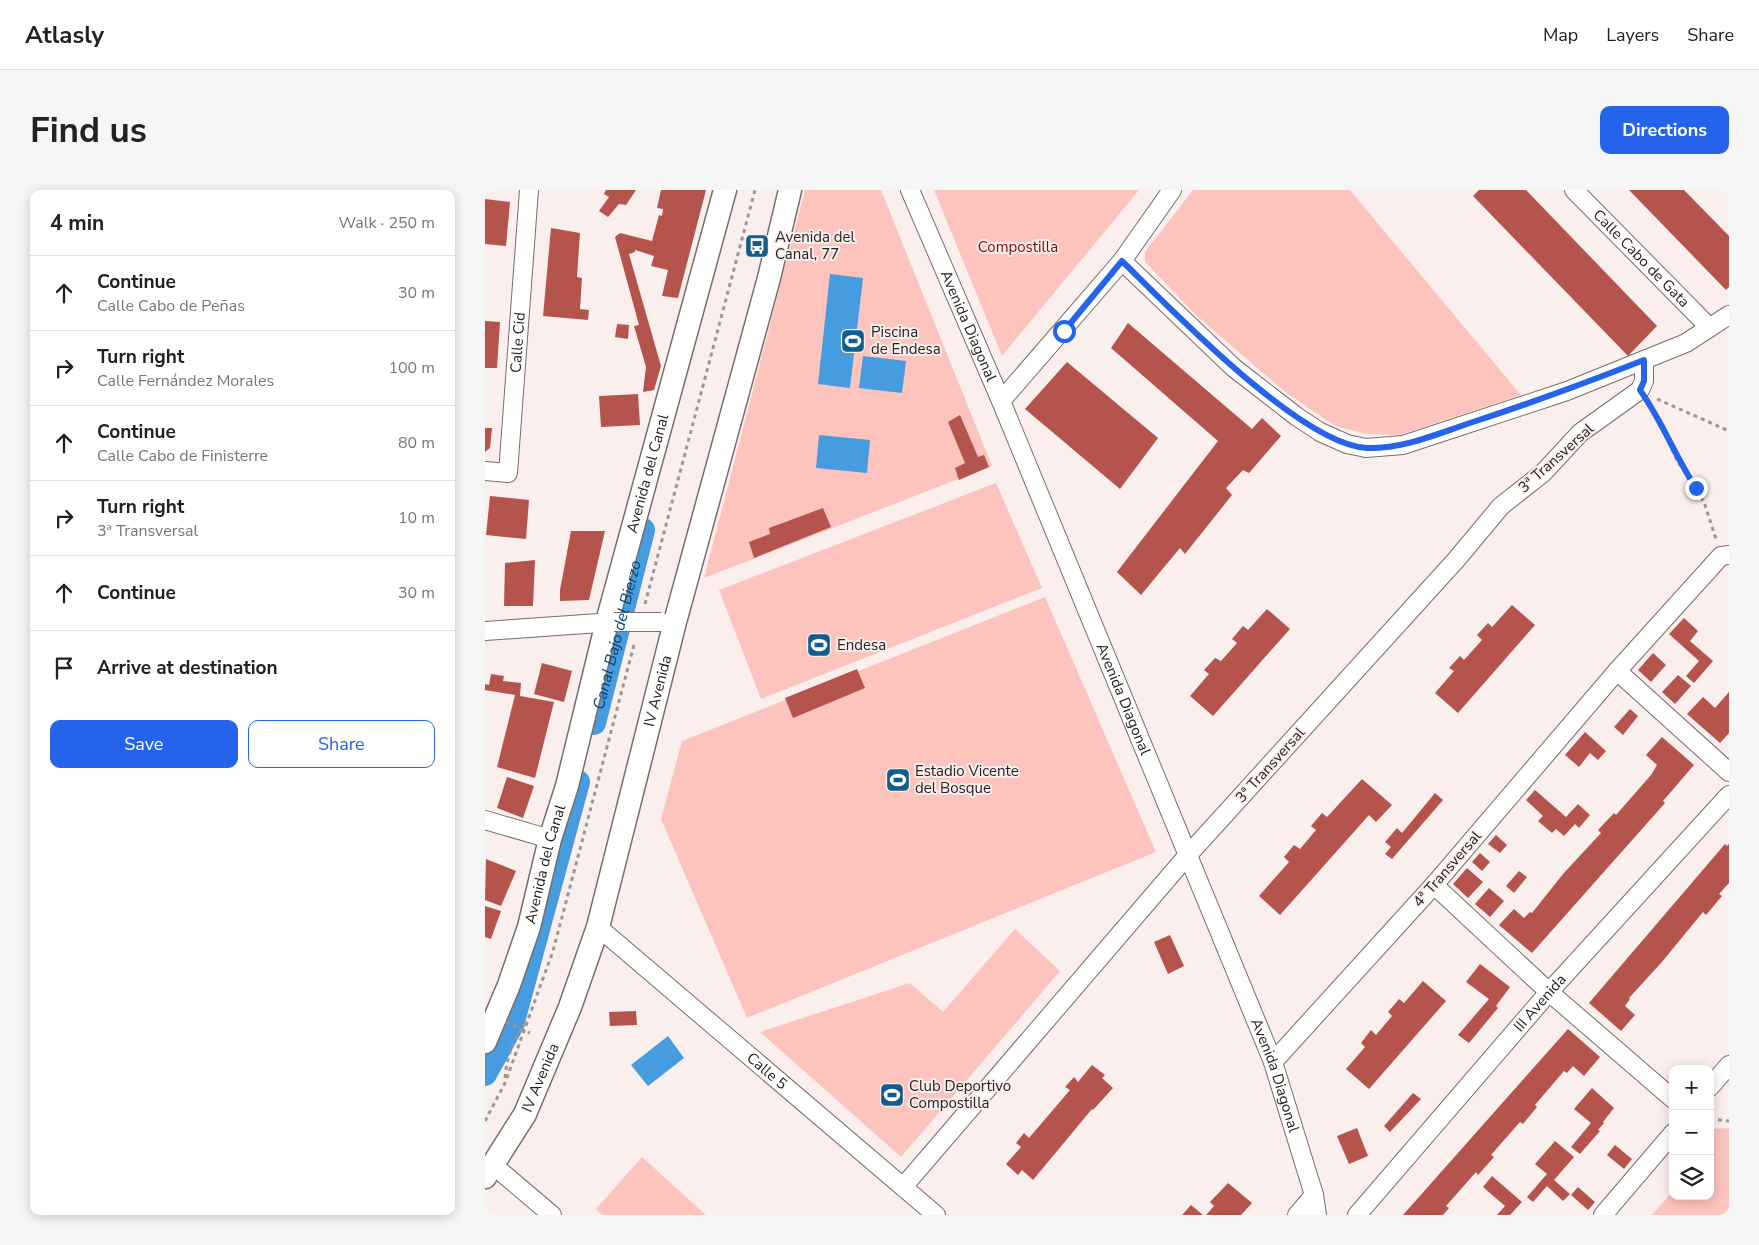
<!DOCTYPE html>
<meta charset="utf-8">
<style>
:root{--surface:#fff;--page:#f6f6f6;--text:#222;--muted:#767676;--line:#e0e0e0;--accent:#2563eb}
body{margin:0;font-family:"Nunito Sans",sans-serif;background:var(--page);color:var(--text)}
.controls{position:absolute;right:15px;bottom:15px;display:grid;overflow:hidden;border-radius:10px;box-shadow:0 2px 12px #0003}
.controls button{width:45px;height:45px;display:grid;place-items:center;padding:0;border:0;border-bottom:1px solid var(--line);background:var(--surface);color:var(--text);font:25px sans-serif}
.stop{position:absolute;width:15px;height:15px;margin:-11px;border:4px solid #2563eb;border-radius:50%;background:#fff}
.stop.end{background:#2563eb;border-color:#fff;box-shadow:0 1px 5px #0008}
.list{margin:0;padding:0;list-style:none}
h2{display:flex;justify-content:space-between;align-items:center;height:65px;margin:0;padding:0 20px;font-size:21px}
h2 small{font-size:16px;font-weight:400;color:var(--muted)}
.list li{display:grid;grid-template-columns:32px 1fr auto;gap:15px;align-items:center;box-sizing:border-box;height:75px;padding:0 20px;border-top:1px solid var(--line)}
.list b{display:block;font-size:19px;white-space:nowrap}
.list p{margin:0;font-size:16px;white-space:nowrap;color:var(--muted)}
.list em{font-size:16px;font-style:normal;color:var(--muted)}
.actions{display:flex;gap:10px;padding:15px 20px}
.actions a{flex:1;padding:11px 0;border:1px solid var(--accent);border-radius:10px;text-align:center;font-size:18px;color:var(--accent)}
.actions .main{background:var(--accent);color:#fff}
.icon{flex:none;width:28px;height:28px;fill:none;stroke:currentColor;stroke-width:2;stroke-linecap:round;stroke-linejoin:round}
.map{position:relative;flex:none;width:1244px;height:1025px;overflow:hidden;border-radius:10px}
header{display:flex;align-items:center;gap:30px;box-sizing:border-box;height:70px;padding:0 25px;background:var(--surface);border-bottom:1px solid var(--line)}
header strong{font-size:24px}
nav{display:flex;gap:28px;margin-inline-start:auto;font-size:18px}
.intro{display:flex;align-items:center;justify-content:space-between;box-sizing:border-box;height:120px;padding:0 30px}
h1{margin:0;font-size:35px}
.button{padding:12px 22px;border-radius:10px;background:var(--accent);color:#fff;font-size:18px;font-weight:700}
main{display:flex;gap:30px;padding:0 30px}
aside{flex:1;background:var(--surface);border-radius:10px;box-shadow:0 2px 12px #0003}
.map>svg:first-child{display:block}
</style>
<header>
<strong>Atlasly</strong>
<nav><a>Map</a><a>Layers</a><a>Share</a></nav>
</header>
<div class="intro"><h1>Find us</h1><a class="button">Directions</a></div>
<main>
<aside>
<h2>4 min<small>Walk · 250 m</small></h2>
<ul class="list">
<li><svg class="icon" aria-label="ahead" viewBox="0 0 24 24"><path d="M12 20V5M6 11l6-6 6 6"/></svg><div><b>Continue</b><p>Calle Cabo de Peñas</p></div><em>30 m</em></li>
<li><svg class="icon" aria-label="right" viewBox="0 0 24 24"><path d="M7 20v-9h11M14 6l5 5-5 5"/></svg><div><b>Turn right</b><p>Calle Fernández Morales</p></div><em>100 m</em></li>
<li><svg class="icon" aria-label="ahead" viewBox="0 0 24 24"><path d="M12 20V5M6 11l6-6 6 6"/></svg><div><b>Continue</b><p>Calle Cabo de Finisterre</p></div><em>80 m</em></li>
<li><svg class="icon" aria-label="right" viewBox="0 0 24 24"><path d="M7 20v-9h11M14 6l5 5-5 5"/></svg><div><b>Turn right</b><p>3ª Transversal</p></div><em>10 m</em></li>
<li><svg class="icon" aria-label="ahead" viewBox="0 0 24 24"><path d="M12 20V5M6 11l6-6 6 6"/></svg><div><b>Continue</b></div><em>30 m</em></li>
<li><svg class="icon" aria-label="arrive" viewBox="0 0 24 24"><path d="M6 21V4h12l-3 4 3 4H6"/></svg><div><b>Arrive at destination</b></div></li>
</ul>
<div class="actions"><a class="main">Save</a><a>Share</a></div>
</aside>
<div class="map">
<svg width="1244" height="1025" viewBox="0 0 1244 1025">
<rect width="100%" height="100%" fill="#fbefee"/>
<!-- green -->
<g fill="#fcc4bd">
<path d="M320,0H396L507,276L219,388Z"/>
<path d="M449,0H654L517,166Z"/>
<path d="M708,0H865L1036,205L914,245L881,244L850,236L799,201L712,126L660,72V62Z"/>
<path d="M511,293L557,398L276,509L234,400Z"/>
<path d="M560,407L671,662L262,828L176,629L197,551Z"/>
<path d="M530,739L575,781L416,967L275,842L425,793L458,822Z"/>
<path d="M1244,938V1025H1167L1188,1001V1006H1225V939Z"/>
<path d="M157,967L221,1025H117L111,1019Z"/>
</g>
<!-- water -->
<g fill="#469cde">
<path d="M345,84L378,88L365,198L333,194Z"/>
<path d="M378,166L421,171L417,203L374,198Z"/>
<path d="M334,245L385,250L382,283L331,278Z"/>
<path d="M183,846L199,868L163,896L146,875Z"/>
</g>
<g fill="none" stroke-linecap="round" stroke-linejoin="round">
<!-- canal -->
<g stroke="#469cde" stroke-width="24">
<path id="s1" d="M109,533L158,340"/>
<path d="M0,884L27,835L93,592"/>
</g>
</g>
<!-- building -->
<g fill="#b5544c">
<path d="M121,0H151L141,15L134,14L123,27L114,21L124,7L119,4Z"/>
<path d="M176,0H221L193,108L177,106L183,80L166,76L169,66L150,60V62L144,64L176,176L169,200L158,202L161,177L149,136L154,135L130,47L135,43L167,51L174,25L177,26L178,19L172,18Z"/>
<path d="M994,0H1041L1172,136L1143,166L988,6Z"/>
<path d="M1144,0H1199L1244,46V97L1241,100Z"/>
<path d="M0,9L25,12L21,56L0,54Z"/>
<path d="M66,38L95,43L92,87L97,88L95,119L104,120L103,130L58,126Z"/>
<path d="M0,131L15,132L12,178H0Z"/>
<path d="M643,133L767,239L777,228L796,246L764,283L758,280L741,298L747,305L700,364L695,358L656,405L632,382L733,251L626,158Z"/>
<path d="M132,134L144,135L143,149L130,147Z"/>
<path d="M582,172L673,248L635,299L540,219Z"/>
<path d="M153,204L155,235L116,237L114,206Z"/>
<path d="M475,225L493,267L499,265L504,277L474,290L470,278L480,273L463,232Z"/>
<path d="M0,238H7L5,258L0,262Z"/>
<path d="M5,306L44,310L41,349L1,345Z"/>
<path d="M338,318L346,337L269,368L264,352L285,344L284,338Z"/>
<path d="M86,341H120L104,410L75,411V400Z"/>
<path d="M50,370L48,416H19L20,373Z"/>
<path d="M1027,415L1050,435L973,523L950,503L969,481L964,478L975,466L979,470L997,450L992,445L1003,433L1007,437Z"/>
<path d="M782,419L805,439L728,526L705,506L724,484L719,480L730,468L736,471L752,453L747,449L758,436L763,440Z"/>
<path d="M1199,428L1213,441L1205,451L1228,471L1209,493L1201,486L1214,471L1184,444Z"/>
<path d="M1168,463L1181,475L1166,492L1153,480Z"/>
<path d="M57,473L87,481L79,512L49,504Z"/>
<path d="M372,479L380,498L308,528L300,508Z"/>
<path d="M6,484L19,486L18,491L36,493L35,506L69,512L50,588L12,577L30,505L0,500V494L4,495Z"/>
<path d="M1193,485L1206,496L1190,514L1177,502Z"/>
<path d="M1244,502V543L1235,553L1202,524L1218,507L1230,518Z"/>
<path d="M1145,519L1153,526L1138,545L1129,537Z"/>
<path d="M1100,542L1121,561L1113,570L1105,563L1094,577L1080,565Z"/>
<path d="M1177,547L1209,575L1178,611L1180,613L1047,763L1014,735L1029,719L1039,728L1045,722L1047,723L1078,684L1116,643L1113,640L1129,623L1131,625L1166,585L1172,575L1161,565Z"/>
<path d="M22,587L49,596L38,628L12,618Z"/>
<path d="M877,589L907,615L891,632L884,625L795,725L774,706L804,672L799,667L809,655L815,659L831,640L826,636L837,623L842,627Z"/>
<path d="M1050,600L1081,627L1093,614L1105,625L1094,638L1090,634L1079,646L1071,639L1067,643L1053,631L1058,626L1041,610Z"/>
<path d="M950,603L958,610L907,669L900,664L906,657L900,652L912,638L917,643Z"/>
<path d="M1011,645L1022,655L1015,663L1003,654Z"/>
<path d="M1240,654L1242,656L1244,654V693L1234,704L1237,706L1221,725L1218,722L1176,773L1144,808L1145,809L1140,816L1150,825L1136,841L1104,813Z"/>
<path d="M995,663L1005,672L997,681L987,672Z"/>
<path d="M1,669L31,681L16,716L0,710Z"/>
<path d="M982,678L998,692L983,708L968,694Z"/>
<path d="M1034,681L1042,687L1029,703L1021,696Z"/>
<path d="M1004,698L1019,711L1005,727L990,714Z"/>
<path d="M0,716L16,721L6,749L0,747Z"/>
<path d="M685,745L699,776L683,784L669,752Z"/>
<path d="M995,774L1025,797L1011,816L1013,818L984,853L973,845L1004,809L981,792Z"/>
<path d="M938,791L961,811L884,899L861,879L880,857L876,853L886,840L891,845L907,826L903,822L914,809L919,813Z"/>
<path d="M151,821L152,835L125,836L124,822Z"/>
<path d="M1083,839L1115,867L1099,886L1088,876L1082,883L1079,881L1050,915L1052,917L1038,934L1035,932L1006,965L1009,967L993,985L991,982L961,1016L964,1018L958,1025H918Z"/>
<path d="M607,875L620,885L617,888L628,898L608,920L607,919L548,990L537,980L533,985L521,974L536,957L531,953L539,943L544,948L585,900L580,897L589,887L593,892Z"/>
<path d="M1107,898L1129,918L1118,932L1119,933L1113,940L1115,941L1095,964L1086,957L1106,933L1089,919Z"/>
<path d="M928,903L936,909L905,942L899,936Z"/>
<path d="M872,938L883,966L864,974L852,946Z"/>
<path d="M1070,951L1089,967L1069,990L1085,1004L1078,1011L1062,996L1048,1012L1042,1007L1062,984L1050,974Z"/>
<path d="M1130,955L1147,969L1139,979L1122,965Z"/>
<path d="M1007,986L1037,1012L1025,1025H1012L1020,1016L998,997Z"/>
<path d="M743,993L767,1013L756,1025H721L729,1016L725,1012Z"/>
<path d="M1093,997L1110,1012L1103,1020L1086,1005Z"/>
<path d="M706,1015L718,1025H697Z"/>
</g>
<g fill="none" stroke-linecap="round" stroke-linejoin="round">
<defs>
<g id="minor">
<path id="s2" d="M425,0L516,211L788,872L829,1005L832,1025"/>
<path id="s3" d="M1089,0L1224,137"/>
<path d="M637,71L749,178L811,226L835,242L862,254L881,258L918,255L1082,201L1201,153L1244,125"/>
<path d="M516,211L637,71L687,0"/>
<path id="s4" d="M0,281L23,283L44,0"/>
<path d="M0,441L129,432"/>
<path d="M1132,481L1244,582"/>
<path d="M0,630L65,649"/>
<path d="M949,695L1064,802L1188,909"/>
<path id="s5" d="M113,737L451,1025"/>
<path d="M788,872L949,695L1132,481L1236,366L1244,365"/>
<path d="M1225,897L1244,875"/>
<path d="M8,975L67,1025"/>
<path d="M418,997L702,666L971,370L1016,316L1058,283L1095,243L1155,200L1159,191V170"/>
<path d="M812,1025L829,1005"/>
<path id="s6" d="M872,1025L1064,802L1244,605"/>
<path d="M1118,1025L1188,943"/>
</g>
<g id="tertiary">
<path id="s7" d="M0,852L24,795L44,737L65,649L82,596L122,432L240,0"/>
<path id="s8" d="M0,987L40,924L85,817L113,737L190,432L284,88L305,0"/>
</g>
</defs>
<!-- minor casing -->
<use href="#minor" stroke="#776d6c" stroke-width="20"/>
<!-- tertiary casing -->
<use href="#tertiary" stroke="#776d6c" stroke-width="25"/>
<!-- path -->
<g stroke="#9e9695" stroke-width="3" stroke-dasharray="4 4" stroke-linecap="butt">
<path d="M1172,209L1244,241"/>
<path d="M1166,216L1192,270L1219,312L1231,349"/>
<path d="M160,414L270,0"/>
<path d="M20,888C22,865 29,847 43,830"/>
<path d="M1225,929L1244,931"/>
<path d="M0,931L20,893L68,761L150,451"/>
</g>
<!-- minor -->
<use href="#minor" stroke="#fff" stroke-width="18"/>
<!-- tertiary -->
<use href="#tertiary" stroke="#fff" stroke-width="22"/>
<defs>
<path id="minor-bridge" d="M129,432H176"/>
</defs>
<!-- minor-bridge casing -->
<use href="#minor-bridge" stroke="#776d6c" stroke-width="20" stroke-linecap="butt"/>
<!-- path-bridge -->
<path stroke="#9e9695" stroke-width="3" stroke-dasharray="4 4" stroke-linecap="butt" d="M21,832L45,843"/>
<!-- minor-bridge -->
<use href="#minor-bridge" stroke="#fff" stroke-width="18"/>
</g>
<g fill="none" stroke-linecap="round" stroke-linejoin="round">
<!-- route -->
<path stroke="#2563eb" stroke-width="6" d="M579,141L637,71C685,118 816,255 882,258C919,259 954,243 988,232C1046,213 1103,192 1159,170V191L1155,200C1177,231 1190,266 1211,298"/>
</g>
<!-- icons -->
<defs>
<symbol id="bus-square" viewBox="-11 -11 22 22"><rect x="-9" y="-9" width="18" height="18" rx="4" fill="#105d90" stroke="#fbefee"/><path d="M-5-6H5V4H4V6H2V4H-2V6H-4V4H-5ZM-3.5-4V0h7V-4ZM-3.5 1.2v1.5H-2V1.2ZM2 1.2v1.5H3.5V1.2Z" fill="#fff"/></symbol>
<symbol id="stadium-square" viewBox="-11 -11 22 22"><rect x="-9" y="-9" width="18" height="18" rx="4" fill="#105d90" stroke="#fbefee"/><path d="M0-5a6.5 5 0 1 0 0 10a6.5 5 0 1 0 0-10ZM-3.5-1.8h7v3.6h-7Z" fill="#fff"/></symbol>
</defs>
<g fill-rule="evenodd">
<use href="#bus-square" x="258" y="42" width="28" height="28"/>
<use href="#stadium-square" x="354" y="137" width="28" height="28"/>
<use href="#stadium-square" x="320" y="441" width="28" height="28"/>
<use href="#stadium-square" x="399" y="576" width="28" height="28"/>
<use href="#stadium-square" x="393" y="891" width="28" height="28"/>
</g>
<g text-anchor="middle" stroke-width="4" stroke-linejoin="round" paint-order="stroke">
<!-- poi labels -->
<g font-size="15" fill="#252120" stroke="#fbefee" text-anchor="start">
<text x="290" y="52">Avenida del<tspan x="290" dy="17">Canal, 77</tspan></text>
<text x="386" y="147">Piscina<tspan x="386" dy="17">de Endesa</tspan></text>
<text x="352" y="460">Endesa</text>
<text x="430" y="586">Estadio Vicente<tspan x="430" dy="17">del Bosque</tspan></text>
<text x="424" y="901">Club Deportivo<tspan x="424" dy="17">Compostilla</tspan></text>
</g>
<!-- park labels -->
<g font-size="15" fill="#88050d" stroke="#fbefee">
<text x="533" y="62">Compostilla</text>
</g>
<!-- street labels -->
<g font-size="15" fill="#252120" stroke="#fbefee">
<text dy="5" stroke="none"><textPath href="#s3" startOffset="96">Calle Cabo de Gata</textPath></text>
<text dy="5" stroke="none"><textPath href="#s2" startOffset="148">Avenida Diagonal</textPath></text>
<text dy="5" stroke="none"><textPath href="#s4" startOffset="154">Calle Cid</textPath></text>
<text transform="translate(1071 268) rotate(-42)" y="5">3ª Transversal</text>
<text dy="5" stroke="none"><textPath href="#s7" startOffset="592">Avenida del Canal</textPath></text>
<text dy="5" stroke="none"><textPath href="#s8" startOffset="519">IV Avenida</textPath></text>
<text dy="5" stroke="none"><textPath href="#s2" startOffset="552">Avenida Diagonal</textPath></text>
<text transform="translate(785 575) rotate(-48)" y="5">3ª Transversal</text>
<text dy="5" stroke="none"><textPath href="#s7" startOffset="188">Avenida del Canal</textPath></text>
<text transform="translate(962 679) rotate(-49)" y="5">4ª Transversal</text>
<text dy="5" stroke="none"><textPath href="#s6" startOffset="280">III Avenida</textPath></text>
<text dy="5" stroke="none"><textPath href="#s5" startOffset="222">Calle 5</textPath></text>
<text dy="5" stroke="none"><textPath href="#s2" startOffset="958">Avenida Diagonal</textPath></text>
<text dy="5" stroke="none"><textPath href="#s8" startOffset="114">IV Avenida</textPath></text>
</g>
<!-- water labels -->
<g font-size="16" font-style="italic" fill="#00436e" stroke="#fbefee">
<text dy="6" stroke="none"><textPath href="#s1" startOffset="91">Canal Bajo del Bierzo</textPath></text>
</g>
</g>
</svg>
<div class="controls">
<button>+</button>
<button>−</button>
<button><svg class="icon" aria-label="layers" viewBox="0 0 24 24"><path d="M12 4l9 5-9 5-9-5zM3 14l9 5 9-5"/></svg></button>
</div>
<div class="stop" style="left:579px;top:141px"></div>
<div class="stop end" style="left:1211px;top:298px"></div>
</div>
</main>
